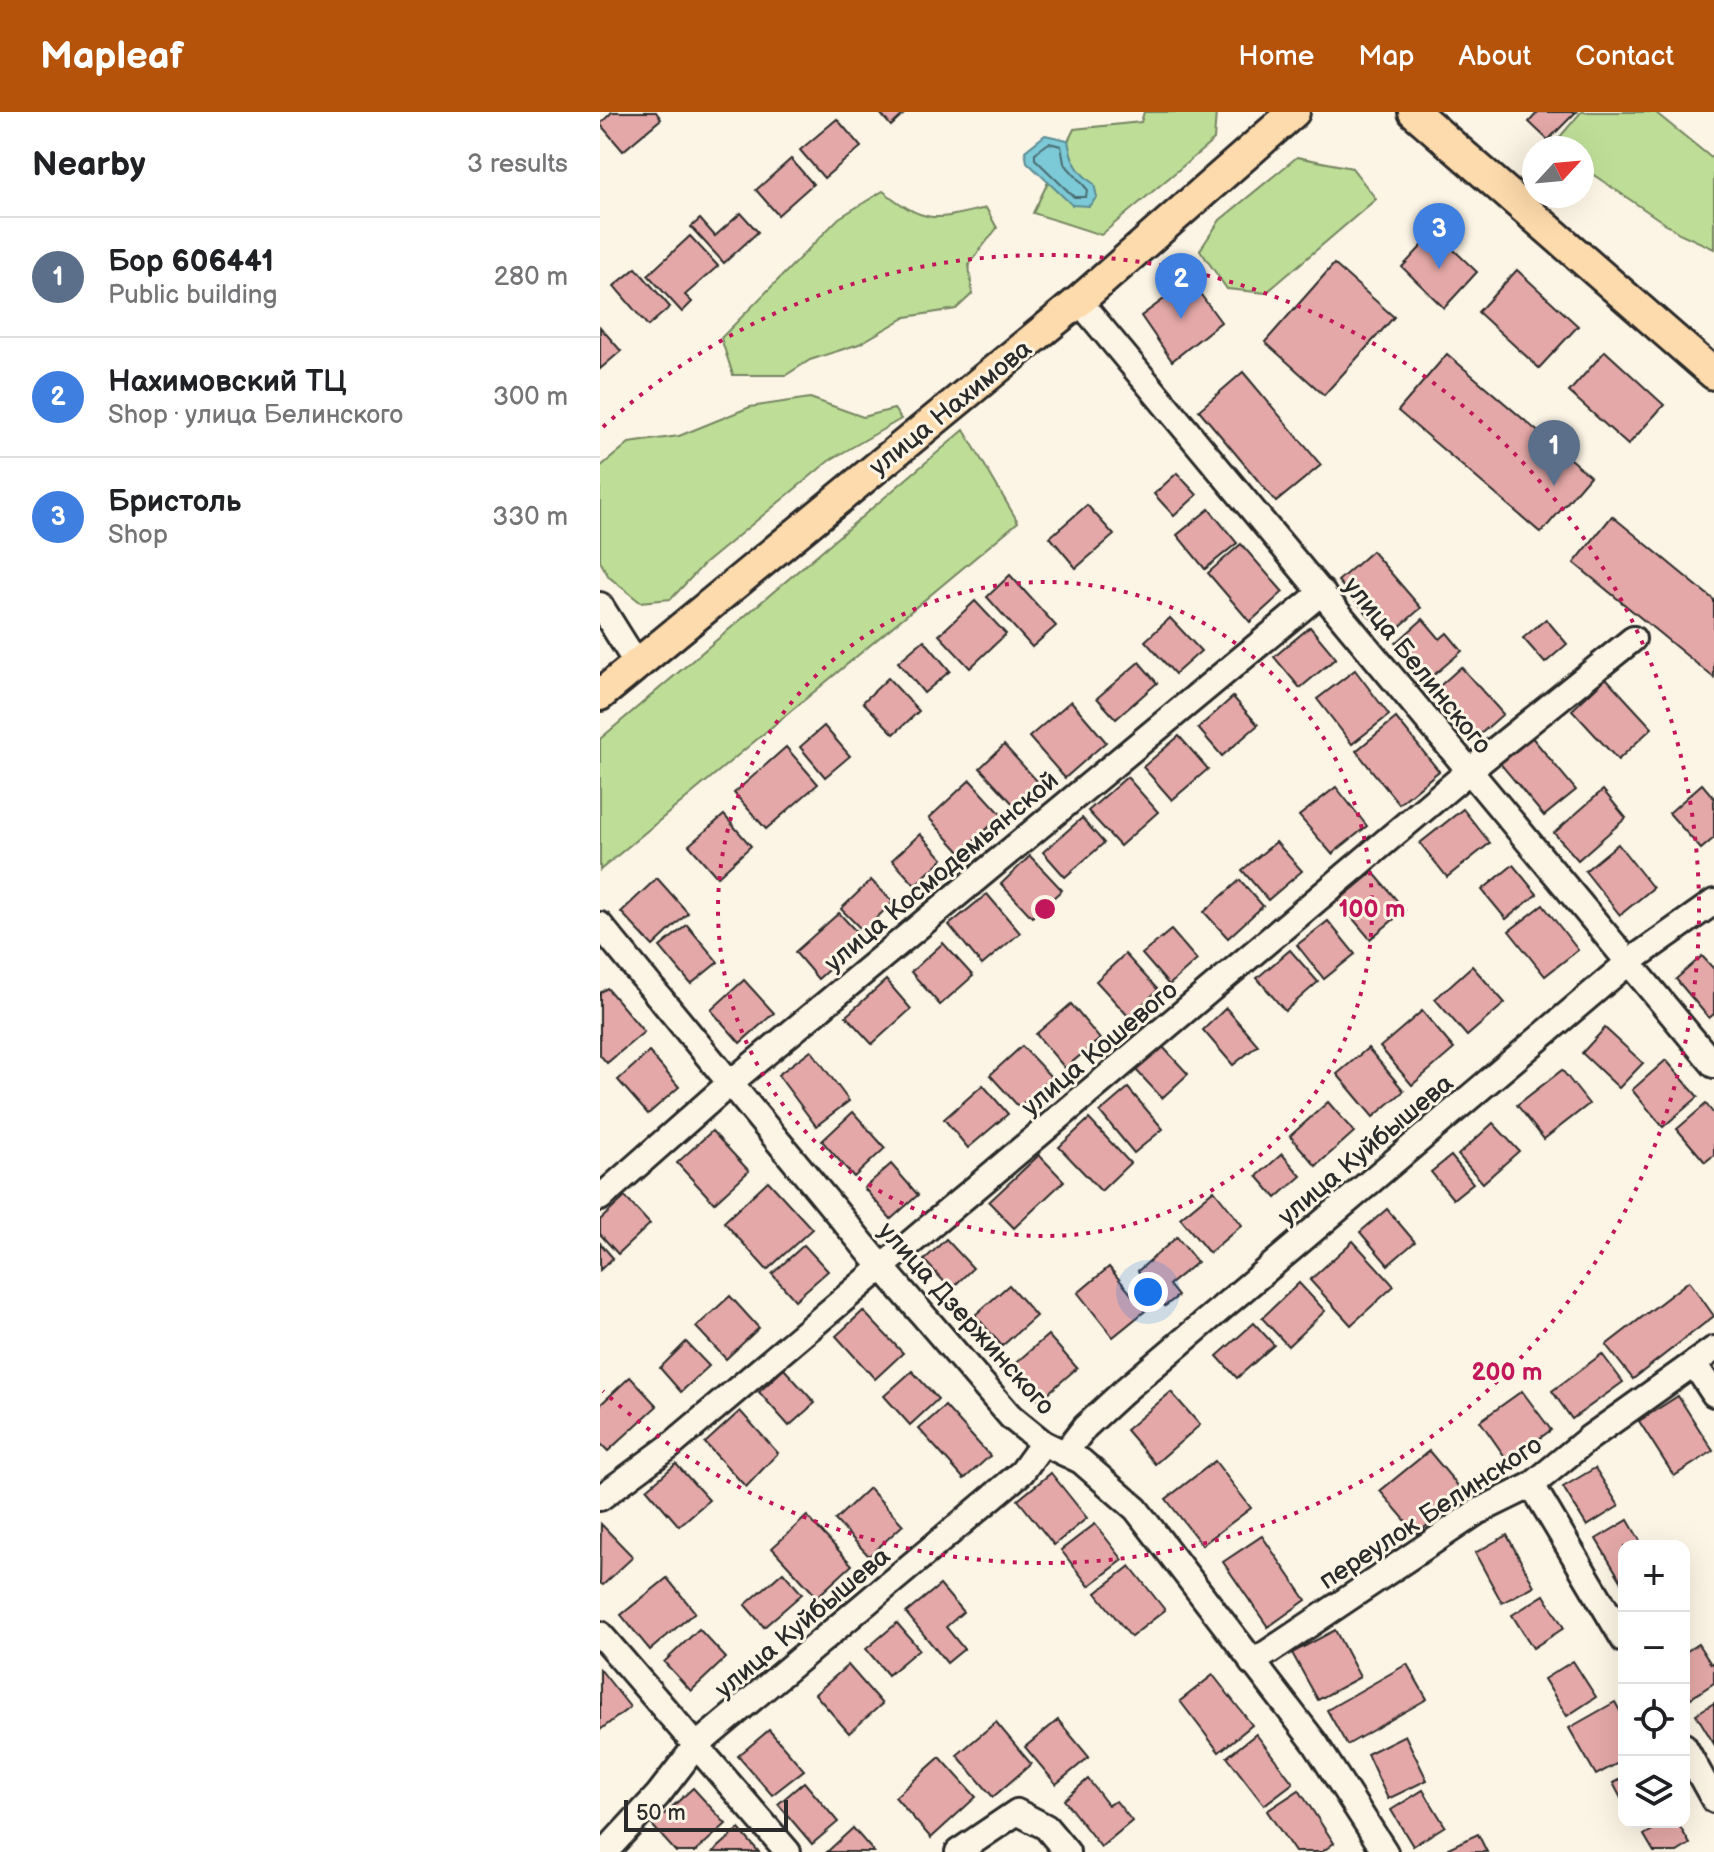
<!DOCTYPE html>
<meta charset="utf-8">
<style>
:root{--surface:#fff;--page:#f2f2f2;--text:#202124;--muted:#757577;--line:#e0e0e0;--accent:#b45309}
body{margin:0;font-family:"Balsamiq Sans",sans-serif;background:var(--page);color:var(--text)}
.controls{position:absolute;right:24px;bottom:24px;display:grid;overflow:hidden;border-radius:16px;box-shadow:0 8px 32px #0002}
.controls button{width:72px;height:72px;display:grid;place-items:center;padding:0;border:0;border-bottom:2px solid var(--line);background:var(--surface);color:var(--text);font:40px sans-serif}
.compass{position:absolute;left:922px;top:24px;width:72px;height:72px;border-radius:50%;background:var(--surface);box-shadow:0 8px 32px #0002;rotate:64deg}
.scale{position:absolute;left:24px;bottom:20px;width:164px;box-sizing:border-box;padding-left:8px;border:4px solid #2b2b2b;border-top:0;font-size:22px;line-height:28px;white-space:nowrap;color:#2b2b2b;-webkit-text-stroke:6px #fcf5e5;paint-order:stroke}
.you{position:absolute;left:548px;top:1180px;width:28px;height:28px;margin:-20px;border:6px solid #fff;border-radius:50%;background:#1a73e8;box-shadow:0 0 0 12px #1a73e833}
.badge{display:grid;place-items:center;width:52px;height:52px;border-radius:50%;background:var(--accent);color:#fff;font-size:26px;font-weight:700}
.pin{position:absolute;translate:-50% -66px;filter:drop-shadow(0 2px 4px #0008)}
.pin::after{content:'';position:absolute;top:42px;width:28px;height:24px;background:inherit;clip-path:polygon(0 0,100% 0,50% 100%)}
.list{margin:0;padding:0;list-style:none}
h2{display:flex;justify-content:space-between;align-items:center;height:104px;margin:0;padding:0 32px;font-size:34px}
h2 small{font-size:26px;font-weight:400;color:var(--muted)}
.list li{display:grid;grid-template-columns:52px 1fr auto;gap:24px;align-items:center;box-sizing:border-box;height:120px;padding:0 32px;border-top:2px solid var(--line)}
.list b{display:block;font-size:30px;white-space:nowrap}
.list p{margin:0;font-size:26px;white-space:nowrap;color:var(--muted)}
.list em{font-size:26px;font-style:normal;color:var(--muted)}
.icon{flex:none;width:44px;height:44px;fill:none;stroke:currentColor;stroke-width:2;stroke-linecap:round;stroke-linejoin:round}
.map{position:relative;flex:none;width:1114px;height:1740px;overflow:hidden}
header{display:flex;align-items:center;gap:48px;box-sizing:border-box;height:112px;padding:0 40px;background:var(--accent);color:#fff}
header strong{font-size:38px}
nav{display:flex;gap:44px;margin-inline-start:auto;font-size:28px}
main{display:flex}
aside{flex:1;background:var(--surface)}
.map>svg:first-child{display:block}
</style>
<header>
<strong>Mapleaf</strong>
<nav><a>Home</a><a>Map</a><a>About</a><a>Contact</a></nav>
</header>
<main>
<aside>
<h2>Nearby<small>3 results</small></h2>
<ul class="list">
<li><span class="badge" style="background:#5c6f8a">1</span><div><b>Бор 606441</b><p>Public building</p></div><em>280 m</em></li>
<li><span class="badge" style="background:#3f7fe0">2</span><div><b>Нахимовский ТЦ</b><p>Shop · улица Белинского</p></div><em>300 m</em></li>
<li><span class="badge" style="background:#3f7fe0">3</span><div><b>Бристоль</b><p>Shop</p></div><em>330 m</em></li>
</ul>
</aside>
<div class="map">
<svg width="1114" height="1740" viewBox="0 0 1114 1740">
<rect width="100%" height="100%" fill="#fcf5e5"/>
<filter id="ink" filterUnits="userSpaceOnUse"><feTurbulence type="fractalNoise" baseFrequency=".0125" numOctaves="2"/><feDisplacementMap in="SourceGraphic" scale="16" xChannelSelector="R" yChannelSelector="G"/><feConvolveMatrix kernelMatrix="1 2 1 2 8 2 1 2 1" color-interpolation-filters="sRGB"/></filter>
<g filter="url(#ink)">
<!-- green -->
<g fill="#bede97" stroke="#748461" stroke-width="2">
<path d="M544,0H616L614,28L501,123L433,101L474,17L541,10Z"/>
<path d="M981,0H1055L1114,48V137L1079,121L982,55V36H956L954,32Z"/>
<path d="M697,45L752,56L776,87L666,181L627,177L600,138L620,108Z"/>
<path d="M283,79C326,113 335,108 386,96L397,116L369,152L372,182L356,197L306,205L259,232L210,248L186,263H133L121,226L239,106Z"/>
<path d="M210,286L263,305L294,297L301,307L230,348L104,452L71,487L40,490L9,465L0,449V355L29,331L79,324L150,295Z"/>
<path d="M364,318L418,410L0,758V627Z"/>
</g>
<!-- water -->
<path fill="#7bcad7" stroke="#5b8a92" stroke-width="2" d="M445,23L468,28C471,48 477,60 494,72L497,85L489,94L472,93L427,50L425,39Z"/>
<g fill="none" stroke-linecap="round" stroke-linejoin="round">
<!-- shore -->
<path stroke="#4b6b70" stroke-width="2" d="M449,31L461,34L464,51L487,77L486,85H474L435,47V41Z"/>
</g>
<!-- building -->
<g fill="#e3a8a7" stroke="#2b2b2b" stroke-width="2">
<path d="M12,0H56L61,7L23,39L0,12Z"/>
<path d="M279,0H306L291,14Z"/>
<path d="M938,0H976L948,28L929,10Z"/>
<path d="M237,7L261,35L224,66L200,38Z"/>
<path d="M191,47L213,72L178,103L156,78Z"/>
<path d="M141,101L158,120L124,151L91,115L100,107L115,124Z"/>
<path d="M835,120L877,160L844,196L802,155Z"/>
<path d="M90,124L118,154L85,183L92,190L82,200L48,163Z"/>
<path d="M734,152L794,205L724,283L665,230Z"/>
<path d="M36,156L70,195L48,214L14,174Z"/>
<path d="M917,158L978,214L939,256L878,200Z"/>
<path d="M590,168L621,210L572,249L541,204Z"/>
<path d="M0,215L21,239L0,257Z"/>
<path d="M1005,239L1064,293L1028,333L969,280Z"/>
<path d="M847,242L990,364L941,421L798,299Z"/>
<path d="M643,260L721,353L676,390L599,298Z"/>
<path d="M577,361L597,383L574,404L554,382Z"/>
<path d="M487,393L514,423L476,456L450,425Z"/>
<path d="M609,397L637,431L605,457L577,423Z"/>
<path d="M1012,404L1114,488V566L974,451Z"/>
<path d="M641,432L683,480L650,510L608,461Z"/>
<path d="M772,439L821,496L788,525L738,469Z"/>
<path d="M410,463L456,514L432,535L387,485Z"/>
<path d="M375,489L406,522L370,556L339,523Z"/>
<path d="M570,506L601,539L575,562L545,529Z"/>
<path d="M823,507L840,527L847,521L862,539L828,568L796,531Z"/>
<path d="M946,507L967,532L945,551L923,526Z"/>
<path d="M710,515L736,546L700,576L674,545Z"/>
<path d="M324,528L350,559L324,581L298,550Z"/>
<path d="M539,550L557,571L516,607L497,586Z"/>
<path d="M861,555L903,602L876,626L834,579Z"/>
<path d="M755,558L789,603L752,632L717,587Z"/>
<path d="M288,566L319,599L294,622L263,590Z"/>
<path d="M1006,566L1052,616L1018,648L972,598Z"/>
<path d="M633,585L658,613L622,644L598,616Z"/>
<path d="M471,589L506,630L465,666L429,625Z"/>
<path d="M796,606L839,659L799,692L756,639Z"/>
<path d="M224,614L250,644L225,665L200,635Z"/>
<path d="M930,623L976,678L944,704L898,649Z"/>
<path d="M579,624L608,657L572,688L543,655Z"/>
<path d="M404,633L438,670L414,693L380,656Z"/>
<path d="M186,635L218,672L166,717L134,681Z"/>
<path d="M527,665L558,700L520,734L488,699Z"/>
<path d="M370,668L402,703L361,741L329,706Z"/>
<path d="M1102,672L1114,686V726L1101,737L1069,701Z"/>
<path d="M736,675L767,714L732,742L699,704Z"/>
<path d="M1003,678L1026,706L978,748L954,721Z"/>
<path d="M863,697L890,731L847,765L820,731Z"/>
<path d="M124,703L151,734L117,765L89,733Z"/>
<path d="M482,706L504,731L465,765L443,740Z"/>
<path d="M320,722L343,747L315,773L292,748Z"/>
<path d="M676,730L702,759L668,788L642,758Z"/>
<path d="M1018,732L1053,776L1020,803L985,759Z"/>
<path d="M430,744L462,778L432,805L401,772Z"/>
<path d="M913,753L937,782L906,807L882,778Z"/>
<path d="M773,760L805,798L770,827L738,789Z"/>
<path d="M57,766L88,801L53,834L21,800Z"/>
<path d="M271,768L293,790L263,819L241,797Z"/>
<path d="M640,768L663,794L628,826L604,800Z"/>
<path d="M387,782L420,821L382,853L349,813Z"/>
<path d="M943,793L978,838L945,864L909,819Z"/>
<path d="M239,801L263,827L218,867L195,840Z"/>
<path d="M728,809L755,842L724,867L697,833Z"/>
<path d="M87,813L118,850L91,872L60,835Z"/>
<path d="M571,818L597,848L569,873L542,842Z"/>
<path d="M343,831L373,864L340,893L311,860Z"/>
<path d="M690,838L718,870L685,899L657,866Z"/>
<path d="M525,842L558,878L529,905L496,869Z"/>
<path d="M1102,844L1114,857V902L1109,906L1076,867Z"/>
<path d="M872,854L905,891L867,924L835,887Z"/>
<path d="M144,868L174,901L140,931L111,898Z"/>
<path d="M286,868L311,897L272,932L246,904Z"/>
<path d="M7,876L44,920L7,951L0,943V881Z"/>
<path d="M471,892L500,927L465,956L436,922Z"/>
<path d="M626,896L658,933L633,953L603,918Z"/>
<path d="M822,899L854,937L812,973L780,935Z"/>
<path d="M1005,916L1043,951L1019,976L982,941Z"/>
<path d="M422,934L451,965L419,995L390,963Z"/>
<path d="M562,934L588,962L562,986L536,958Z"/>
<path d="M768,936L804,979L773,1005L737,962Z"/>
<path d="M211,938L249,989L216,1014L178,963Z"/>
<path d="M49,940L79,975L48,1002L18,968Z"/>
<path d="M1066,948L1098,985L1063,1015L1032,978Z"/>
<path d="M962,958L989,992L944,1027L917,993Z"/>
<path d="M383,973L408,1002L368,1036L344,1007Z"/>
<path d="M528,976L563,1017L534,1041L500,1000Z"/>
<path d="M728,990L754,1020L716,1054L690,1024Z"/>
<path d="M1106,992L1114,1002V1043L1105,1050L1077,1017Z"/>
<path d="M253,1000L285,1036L254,1065L222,1029Z"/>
<path d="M489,1007L530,1051L501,1079L459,1035Z"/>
<path d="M893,1011L919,1039L883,1071L858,1043Z"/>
<path d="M112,1019L149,1059L114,1091L77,1051Z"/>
<path d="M682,1042L701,1064L676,1086L657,1064Z"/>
<path d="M439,1043L464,1069L414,1116L389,1090Z"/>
<path d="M851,1044L873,1071L853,1087L831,1060Z"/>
<path d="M291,1052L318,1083L291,1107L264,1076Z"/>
<path d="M168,1069L212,1117L167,1158L124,1110Z"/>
<path d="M614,1078L642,1113L609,1141L580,1106Z"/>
<path d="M25,1085L50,1112L18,1142L0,1122V1108Z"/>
<path d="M787,1097L815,1130L788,1153L760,1120Z"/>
<path d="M577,1125L597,1150L569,1173L578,1184L565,1194L538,1159Z"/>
<path d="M346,1127L373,1156L351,1177L324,1148Z"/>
<path d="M753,1129L794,1174L751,1213L710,1168Z"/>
<path d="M0,1131L13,1146L0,1158Z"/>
<path d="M204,1133L228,1159L195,1188L172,1162Z"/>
<path d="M509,1155L545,1199L513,1225L478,1181Z"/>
<path d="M1089,1169L1114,1204L1033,1267L1006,1233Z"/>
<path d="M699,1171L725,1199L688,1234L662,1206Z"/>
<path d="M409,1173L436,1204L402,1234L375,1203Z"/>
<path d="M130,1184L159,1216L126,1247L96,1215Z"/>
<path d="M263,1199L303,1241L275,1267L236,1224Z"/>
<path d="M654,1211L674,1233L637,1266L617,1244Z"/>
<path d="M448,1223L477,1256L439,1289L411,1255Z"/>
<path d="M86,1230L109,1254L81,1280L60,1256Z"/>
<path d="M1002,1242L1023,1270L972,1307L952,1279Z"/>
<path d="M184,1257L215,1291L189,1314L159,1280Z"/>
<path d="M312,1259L338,1287L310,1313L284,1284Z"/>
<path d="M30,1265L57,1294L8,1339L0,1331V1293Z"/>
<path d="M922,1279L951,1318L908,1349L880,1309Z"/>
<path d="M571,1280L600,1313L555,1352L526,1318Z"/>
<path d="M1078,1284L1113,1339L1074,1364L1039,1309Z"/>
<path d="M345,1294L390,1344L364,1367L319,1317Z"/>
<path d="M140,1299L178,1341L146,1375L105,1331Z"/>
<path d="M829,1339L865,1382L817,1422L780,1379Z"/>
<path d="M615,1349L651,1396L602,1433L566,1387Z"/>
<path d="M76,1352L109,1388L79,1414L47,1377Z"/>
<path d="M995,1356L1019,1394L987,1414L963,1375Z"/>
<path d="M451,1361L487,1406L454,1433L418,1388Z"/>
<path d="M269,1376L303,1413L269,1444L235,1408Z"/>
<path d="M207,1404L252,1453L217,1485L172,1436Z"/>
<path d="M1028,1408L1043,1434H1024L1023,1472L996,1427Z"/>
<path d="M1,1412L33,1445L3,1473L0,1471Z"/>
<path d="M495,1412L523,1448L489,1474L461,1438Z"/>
<path d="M907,1423L934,1474L902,1491L875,1441Z"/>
<path d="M662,1424L706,1488L668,1515L623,1450Z"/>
<path d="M530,1454L565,1498L531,1525L496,1481Z"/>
<path d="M183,1460L202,1482L164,1515L145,1493Z"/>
<path d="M67,1466L95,1500L50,1538L21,1503Z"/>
<path d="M340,1473L363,1500L346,1515L364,1537L347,1551L306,1501Z"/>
<path d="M944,1483L964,1516L933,1536L912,1503Z"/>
<path d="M297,1511L319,1537L288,1563L266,1537Z"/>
<path d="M99,1517L126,1546L91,1579L64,1550Z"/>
<path d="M735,1518L760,1565L718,1588L692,1541Z"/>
<path d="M1098,1532L1111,1552L1114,1550V1571L1091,1586L1084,1575V1541Z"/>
<path d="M973,1549L996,1585L967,1604L944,1567Z"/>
<path d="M807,1552L827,1587L747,1633L727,1598Z"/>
<path d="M248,1553L282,1592L249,1621L215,1582Z"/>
<path d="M0,1557L30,1595L0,1618Z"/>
<path d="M613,1563L652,1613L619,1640L580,1589Z"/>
<path d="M1015,1590L1024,1606V1648L996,1663L969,1616Z"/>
<path d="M1114,1591V1632L1096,1602Z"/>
<path d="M458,1608L489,1645L456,1672L425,1635Z"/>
<path d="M396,1610L431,1652L393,1685L357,1643Z"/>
<path d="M169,1618L204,1658L172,1683L138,1644Z"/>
<path d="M656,1622L693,1671L664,1693L627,1645Z"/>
<path d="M805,1623L827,1668L788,1687L767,1642Z"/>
<path d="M340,1645L376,1685L331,1726L295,1685Z"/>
<path d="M1024,1665V1692L1013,1671Z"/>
<path d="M488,1667L508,1693L516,1689L532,1709L501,1735L464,1688Z"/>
<path d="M204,1670L238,1710L212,1732L178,1692Z"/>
<path d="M93,1676L126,1712L95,1740H76L52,1713Z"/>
<path d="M699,1678L734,1731L722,1740H695L667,1699Z"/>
<path d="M823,1678L845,1714L813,1734L791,1698Z"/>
<path d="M1066,1710H1077L1090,1732L1077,1740H1054L1044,1723Z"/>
<path d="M253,1716L274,1740H227Z"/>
<path d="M139,1717L159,1740H113Z"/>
<path d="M878,1722L887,1740H849L848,1736Z"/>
</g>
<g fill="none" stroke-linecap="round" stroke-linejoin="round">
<defs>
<g id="minor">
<path d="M479,189L1114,953"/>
<path d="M0,493L37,552"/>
<path d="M0,813L280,1153L411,1305L443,1331L481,1349L536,1397L715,1631L785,1740"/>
<path d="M0,1086L129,972L722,480"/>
<path d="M1095,1253L1114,1282"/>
<path d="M465,1341L485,1315L525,1278L1029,850L1114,790"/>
<path d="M932,1373L1024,1528"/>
<path d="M0,1386L69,1335L869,659L1033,527"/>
<path d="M0,1522L188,1740"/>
<path d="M652,1551L877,1400L932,1373L989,1326L1114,1237"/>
<path d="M1084,1634L1114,1688"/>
<path d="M5,1740L58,1683L95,1635L422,1360L443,1331"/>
<path d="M358,1740L417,1700L446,1715L467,1740"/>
</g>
<g id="major">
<path d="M814,0L1114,262"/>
<path d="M0,583L479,189L694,0"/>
</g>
</defs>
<!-- minor casing -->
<use href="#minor" stroke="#2b2b2b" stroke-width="30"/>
<!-- major casing -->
<use href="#major" stroke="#2b2b2b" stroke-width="36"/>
<!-- minor -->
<use href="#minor" stroke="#fcf5e5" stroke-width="24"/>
<!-- major -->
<use href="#major" stroke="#fedbac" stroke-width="30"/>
</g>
</g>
<!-- distance rings -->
<g fill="none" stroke="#c2185b" stroke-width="4" stroke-dasharray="4 8">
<circle cx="445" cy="797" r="327"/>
<path d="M3 315A654 654 0 1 1 3 1279"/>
</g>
<g text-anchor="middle" stroke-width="6" stroke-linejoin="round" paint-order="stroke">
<!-- street labels -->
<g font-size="26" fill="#2b2b2b" stroke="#fcf5e5">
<text transform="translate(350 295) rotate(-39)" y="9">улица Нахимова</text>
<text transform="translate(818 553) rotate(51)" y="9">улица Белинского</text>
<text transform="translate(341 759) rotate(-40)" y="9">улица Космодемьянской</text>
<text transform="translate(499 936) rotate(-40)" y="9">улица Кошевого</text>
<text transform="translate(765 1037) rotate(-40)" y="9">улица Куйбышева</text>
<text transform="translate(367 1206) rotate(48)" y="9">улица Дзержинского</text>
<text transform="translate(830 1400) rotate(-33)" y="9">переулок Белинского</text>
<text transform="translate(202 1510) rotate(-40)" y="9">улица Куйбышева</text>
</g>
</g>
<circle cx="445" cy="797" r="12" fill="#c2185b" stroke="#fcf5e5" stroke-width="4"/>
<g font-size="24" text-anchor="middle" font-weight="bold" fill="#c2185b" stroke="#fcf5e5" stroke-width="6" stroke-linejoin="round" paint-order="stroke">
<text x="772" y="805">100 m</text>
<text x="907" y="1268">200 m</text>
</g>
</svg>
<div class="controls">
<button>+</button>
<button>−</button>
<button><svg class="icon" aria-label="locate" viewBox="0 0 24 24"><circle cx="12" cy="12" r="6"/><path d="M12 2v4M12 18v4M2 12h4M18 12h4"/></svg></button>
<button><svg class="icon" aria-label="layers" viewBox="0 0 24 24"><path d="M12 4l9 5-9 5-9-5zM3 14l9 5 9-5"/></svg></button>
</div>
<svg class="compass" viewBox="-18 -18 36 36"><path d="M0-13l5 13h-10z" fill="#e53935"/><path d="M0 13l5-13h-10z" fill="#757577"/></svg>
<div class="scale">50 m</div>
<div class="you"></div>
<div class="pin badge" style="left:954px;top:374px;background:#5c6f8a">1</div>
<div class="pin badge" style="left:581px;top:207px;background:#3f7fe0">2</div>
<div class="pin badge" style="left:839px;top:157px;background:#3f7fe0">3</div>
</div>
</main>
